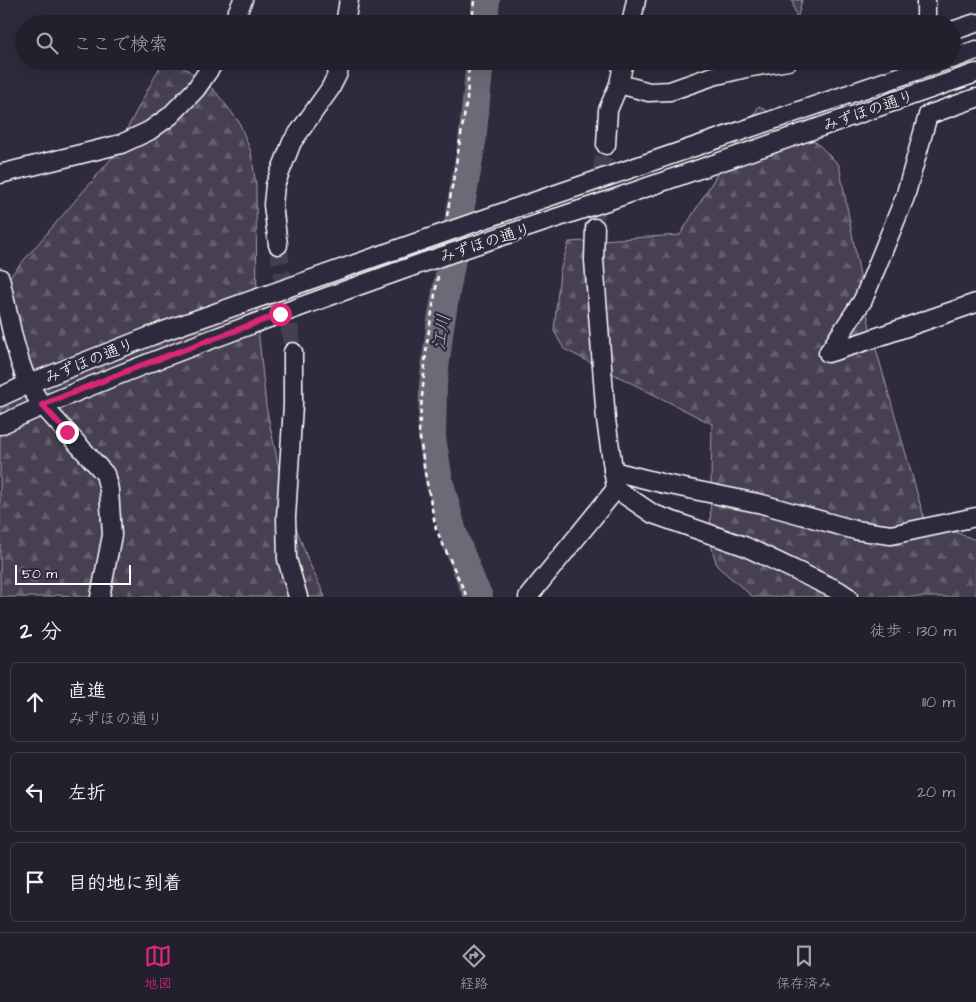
<!DOCTYPE html>
<html lang="ja">
<meta charset="utf-8">
<style>
:root{--surface:#23202e;--page:#2f2d3a;--text:#f1f3f6;--muted:#a3a3aa;--line:#403e4a;--accent:#db2777}
body{margin:0;font-family:"Architects Daughter","Klee One",sans-serif;background:var(--page);color:var(--text)}
.scale{position:absolute;left:15px;bottom:12px;width:116px;box-sizing:border-box;padding-left:5px;border:2px solid #fff;border-top:0;font-size:14px;line-height:18px;white-space:nowrap;color:#fff;-webkit-text-stroke:4px #2f2a3d;paint-order:stroke}
.stop{position:absolute;width:15px;height:15px;margin:-11px;border:4px solid #db2777;border-radius:50%;background:#fff}
.stop.end{background:#db2777;border-color:#fff;box-shadow:0 1px 5px #0008}
.list{margin:0;padding:0;list-style:none}
h2{display:flex;justify-content:space-between;align-items:center;height:65px;margin:0;padding:0 20px;font-size:21px}
h2 small{font-size:16px;font-weight:400;color:var(--muted)}
.list li{display:grid;grid-template-columns:32px 1fr auto;gap:15px;align-items:center;box-sizing:border-box;height:80px;margin:0 10px 10px;padding:0 10px;border:1px solid var(--line);border-radius:8px}
.list b{display:block;font-size:19px;white-space:nowrap}
.list p{margin:0;font-size:16px;white-space:nowrap;color:var(--muted)}
.list em{font-size:16px;font-style:normal;color:var(--muted)}
.icon{flex:none;width:28px;height:28px;fill:none;stroke:currentColor;stroke-width:2;stroke-linecap:round;stroke-linejoin:round}
.map{position:relative;flex:none;width:976px;height:597px;overflow:hidden}
.search{position:absolute;background:var(--surface);box-shadow:0 5px 20px #0002;left:15px;right:15px;top:15px;height:55px;display:flex;align-items:center;gap:12px;box-sizing:border-box;padding:0 18px;border-radius:28px;color:var(--muted);font-size:19px}
.sheet{height:335px;background:var(--surface)}
nav{display:flex;justify-content:space-around;align-items:center;box-sizing:border-box;height:70px;border-top:1px solid var(--line);background:var(--surface);font-size:14px;color:var(--muted)}
nav a{display:grid;justify-items:center;gap:2px}
nav .on{color:var(--accent)}
.map>svg:first-child{display:block}
</style>
<div class="map">
<svg width="976" height="597" viewBox="0 0 976 597">
<defs>
<pattern id="forest-firs" width="22" height="20" patternUnits="userSpaceOnUse" patternTransform="scale(1.25)"><rect width="22" height="20" fill="#464152"/><path d="M5 1l3.5 6h-7zM16 11l3.5 6h-7z" fill="#625e6c"/></pattern>
</defs>
<rect width="100%" height="100%" fill="#2f2a3d"/>
<filter id="ink" filterUnits="userSpaceOnUse"><feTurbulence type="fractalNoise" baseFrequency=".02" numOctaves="2"/><feDisplacementMap in="SourceGraphic" scale="10" xChannelSelector="R" yChannelSelector="G"/><feConvolveMatrix kernelMatrix="1 2 1 2 8 2 1 2 1" color-interpolation-filters="sRGB"/></filter>
<g filter="url(#ink)">
<!-- forest -->
<g fill="url(#forest-firs)" stroke="#a2a0a8">
<path d="M792,0H802L797,20Z"/>
<path d="M163,61H176L215,91L239,122L251,152L256,185L257,319L266,406L285,498L308,560L325,597H77L75,596L56,595L52,597H0V411L15,383L0,305L6,281L111,159Z"/>
<path d="M759,106L817,143L839,165L870,328L925,521L976,540V597H753L717,566L710,541L712,424L564,349L554,331L560,271L569,242L680,235Z"/>
</g>
<g fill="none" stroke-linecap="round" stroke-linejoin="round">
<!-- river -->
<g stroke="#6d6a77" stroke-width="28">
<path d="M484,24L486,0"/>
<path d="M479,597L473,585L454,536L439,480L432,438L433,385L440,327L472,142L480,61"/>
</g>
<!-- minor-tunnel -->
<g stroke="#443f50" stroke-width="18" stroke-dasharray="18 9" stroke-linecap="butt">
<path d="M595,228L597,196L606,145"/>
<path d="M278,245L293,352"/>
</g>
<defs>
<g id="minor">
<path d="M232,24L243,0"/>
<path d="M345,24L349,0"/>
<path d="M631,24L636,0"/>
<path d="M926,24V0"/>
<path d="M952,31L976,23"/>
<path d="M952,59L976,50"/>
<path d="M619,84L649,92L670,91L713,76L746,68L788,61"/>
<path d="M976,98L928,115L905,197L863,300L828,353L866,341L976,303"/>
<path d="M606,145L608,110L619,84L624,61"/>
<path d="M0,174L121,144L149,131L170,116L196,89L215,61"/>
<path d="M510,210L945,61"/>
<path d="M595,228L594,260L606,420L616,489L653,514L744,546L839,591L848,597"/>
<path d="M520,230L613,199L976,73"/>
<path d="M278,245L273,205L275,185L292,142L330,89L338,73L340,61"/>
<path d="M0,278L13,337L20,362L28,384L42,405L105,474L109,490L112,535L100,597"/>
<path d="M293,352V405L286,517L287,559L298,597"/>
<path d="M0,397L28,384L161,332L421,241"/>
<path d="M0,425C67,394 135,368 204,342C277,315 351,288 425,262"/>
<path d="M613,471L665,484L762,504L855,530L891,535L976,517"/>
<path d="M528,597L616,489"/>
</g>
</defs>
<!-- minor casing -->
<use href="#minor" stroke="#fff" stroke-width="21"/>
<!-- path -->
<g stroke="#fff" stroke-width="2.5" stroke-dasharray="5 4" stroke-linecap="butt">
<path d="M472,24L474,0"/>
<path d="M447,216L467,100L469,61"/>
<path d="M438,276L427,343L419,430L425,473L436,529L467,597"/>
</g>
<!-- minor -->
<use href="#minor" stroke="#2f2a3d" stroke-width="18"/>
<defs>
<g id="minor-bridge">
<path d="M421,241L510,210"/>
<path d="M425,262L520,230"/>
</g>
</defs>
<!-- minor-bridge casing -->
<use href="#minor-bridge" stroke="#fff" stroke-width="21" stroke-linecap="butt"/>
<!-- minor-bridge -->
<use href="#minor-bridge" stroke="#2f2a3d" stroke-width="18"/>
</g>
</g>
<g fill="none" stroke-linecap="round" stroke-linejoin="round" filter="url(#ink)">
<!-- route -->
<path stroke="#db2777" stroke-width="6" d="M67,432L42,405L137,367L280,314"/>
</g>
<g text-anchor="middle" stroke-width="4.5" stroke-linejoin="round" paint-order="stroke">
<!-- street labels -->
<g font-size="16" fill="#fff" stroke="#2f2a3d">
<text transform="translate(868 110) rotate(-19)" y="6">みずほの通り</text>
<text transform="translate(485 242) rotate(-18)" y="6">みずほの通り</text>
<text transform="translate(89 360) rotate(-22)" y="6">みずほの通り</text>
</g>
<!-- water labels -->
<g font-size="18" font-style="italic" fill="#b6b4bb" stroke="#2f2a3d">
<text transform="translate(441 332) rotate(-81)" y="6">江川</text>
</g>
</g>
</svg>
<div class="scale">50 m</div>
<div class="stop" style="left:280px;top:314px"></div>
<div class="stop end" style="left:67px;top:432px"></div>
<div class="search"><svg class="icon" aria-label="search" viewBox="0 0 24 24"><circle cx="10" cy="10" r="6"/><path d="M15 15l6 6"/></svg>ここで検索</div>
</div>
<section class="sheet">
<h2>2 分<small>徒歩 · 130 m</small></h2>
<ul class="list">
<li><svg class="icon" aria-label="ahead" viewBox="0 0 24 24"><path d="M12 20V5M6 11l6-6 6 6"/></svg><div><b>直進</b><p>みずほの通り</p></div><em>110 m</em></li>
<li><svg class="icon" aria-label="left" viewBox="0 0 24 24"><path d="M17 20v-9H6M10 6l-5 5 5 5"/></svg><div><b>左折</b></div><em>20 m</em></li>
<li><svg class="icon" aria-label="arrive" viewBox="0 0 24 24"><path d="M6 21V4h12l-3 4 3 4H6"/></svg><div><b>目的地に到着</b></div></li>
</ul>
</section>
<nav>
<a class="on"><svg class="icon" aria-label="map" viewBox="0 0 24 24"><path d="M3 6l6-2 6 2 6-2v14l-6 2-6-2-6 2zM9 4v14M15 6v14"/></svg>地図</a>
<a><svg class="icon" aria-label="directions" viewBox="0 0 24 24"><path d="M12 3l9 9-9 9-9-9zM9 14v-3h6M13 9l2 2-2 2"/></svg>経路</a>
<a><svg class="icon" aria-label="saved" viewBox="0 0 24 24"><path d="M7 4h10v16l-5-4-5 4z"/></svg>保存済み</a>
</nav>
